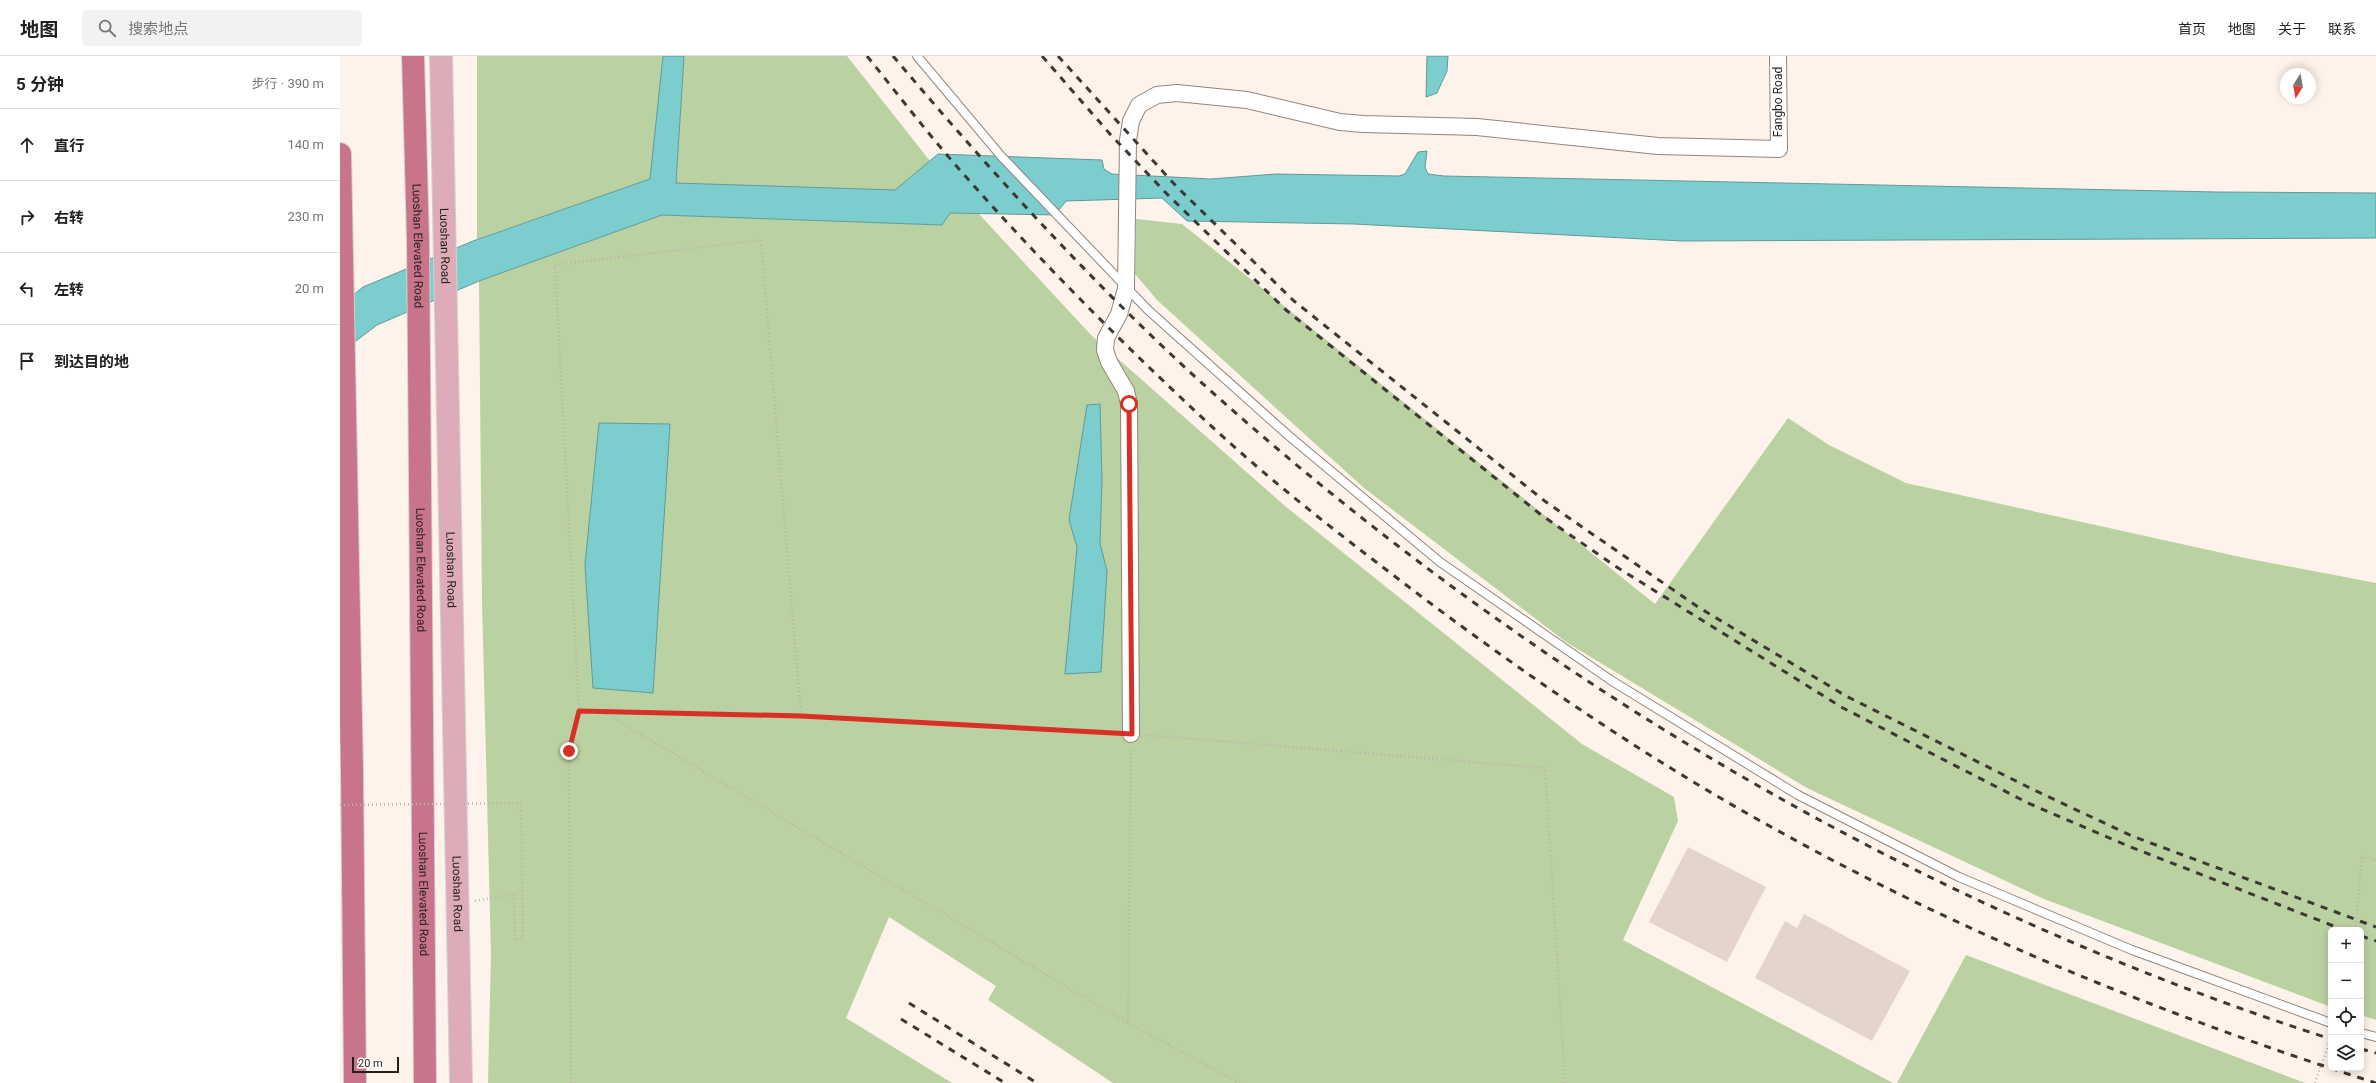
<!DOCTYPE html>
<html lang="zh">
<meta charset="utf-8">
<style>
:root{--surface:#fff;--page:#f2f2f2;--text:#222;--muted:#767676;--line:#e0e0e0}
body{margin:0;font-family:Roboto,"Noto Sans SC",sans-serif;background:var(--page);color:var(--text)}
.controls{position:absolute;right:12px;bottom:12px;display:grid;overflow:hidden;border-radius:6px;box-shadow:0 2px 10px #0003}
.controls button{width:36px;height:36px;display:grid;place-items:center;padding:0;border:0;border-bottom:1px solid var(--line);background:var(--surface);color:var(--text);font:20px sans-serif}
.compass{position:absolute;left:1940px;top:12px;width:36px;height:36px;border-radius:50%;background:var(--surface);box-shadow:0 2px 10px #0003;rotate:191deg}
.scale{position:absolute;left:12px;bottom:10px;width:47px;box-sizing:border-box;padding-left:4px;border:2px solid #241f1b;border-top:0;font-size:11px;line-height:14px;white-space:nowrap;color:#241f1b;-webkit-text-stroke:3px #fff;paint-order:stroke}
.stop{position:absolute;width:12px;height:12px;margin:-9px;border:3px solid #d93025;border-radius:50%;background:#fff}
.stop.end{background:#d93025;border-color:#fff;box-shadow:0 1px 4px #0008}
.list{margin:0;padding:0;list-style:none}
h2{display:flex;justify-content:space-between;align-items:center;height:52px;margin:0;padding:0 16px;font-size:17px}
h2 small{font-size:13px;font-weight:400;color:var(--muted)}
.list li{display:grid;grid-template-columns:26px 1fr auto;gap:12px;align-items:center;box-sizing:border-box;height:72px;padding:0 16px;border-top:1px solid var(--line)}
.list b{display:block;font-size:15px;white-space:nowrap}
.list em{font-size:13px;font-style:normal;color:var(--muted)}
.icon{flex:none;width:22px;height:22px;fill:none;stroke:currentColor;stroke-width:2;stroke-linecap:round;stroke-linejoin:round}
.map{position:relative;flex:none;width:2036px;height:1027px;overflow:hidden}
header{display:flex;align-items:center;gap:24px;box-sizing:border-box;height:56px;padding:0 20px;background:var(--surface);border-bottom:1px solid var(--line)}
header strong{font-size:19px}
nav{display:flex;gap:22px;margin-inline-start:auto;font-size:14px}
.search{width:280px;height:36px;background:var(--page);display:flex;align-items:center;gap:10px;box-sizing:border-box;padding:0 14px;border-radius:6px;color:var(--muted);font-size:15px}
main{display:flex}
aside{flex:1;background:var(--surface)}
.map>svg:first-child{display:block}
</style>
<header>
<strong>地图</strong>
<div class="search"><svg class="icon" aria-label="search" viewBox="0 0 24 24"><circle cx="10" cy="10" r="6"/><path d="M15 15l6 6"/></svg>搜索地点</div>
<nav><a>首页</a><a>地图</a><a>关于</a><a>联系</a></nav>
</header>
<main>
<aside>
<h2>5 分钟<small>步行 · 390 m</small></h2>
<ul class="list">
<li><svg class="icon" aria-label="ahead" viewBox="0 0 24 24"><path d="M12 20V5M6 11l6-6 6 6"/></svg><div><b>直行</b></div><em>140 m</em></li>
<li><svg class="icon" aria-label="right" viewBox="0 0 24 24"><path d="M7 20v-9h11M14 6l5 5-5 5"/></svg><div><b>右转</b></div><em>230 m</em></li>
<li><svg class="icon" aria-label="left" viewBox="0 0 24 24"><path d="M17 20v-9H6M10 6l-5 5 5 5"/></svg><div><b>左转</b></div><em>20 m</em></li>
<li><svg class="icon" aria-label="arrive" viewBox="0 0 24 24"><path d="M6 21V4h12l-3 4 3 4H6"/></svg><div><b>到达目的地</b></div></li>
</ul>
</aside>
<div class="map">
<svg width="2036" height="1027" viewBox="0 0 2036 1027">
<rect width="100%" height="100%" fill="#fef3ea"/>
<!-- green -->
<g fill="#bad1a2">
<path d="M137,0H323L311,123L137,183Z"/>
<path d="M344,0H507L590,105L555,134L336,127Z"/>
<path d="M610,157L639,158L751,279L945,450L1242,688L1334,741L1338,765L1283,884L1553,1027H773L648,944L656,930L549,861L506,962L612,1027H148L151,898L142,545L139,225L322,159L602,169Z"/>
<path d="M796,163L842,168L1315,548L1448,362L1489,389L1566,427L1905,502L2036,527V964L2021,959V874H1991V951L1704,843L1467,732L1226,586L1024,432L817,244L795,218Z"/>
<path d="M1626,899L1965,1027H1557Z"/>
</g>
<!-- water -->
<g fill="#7ccdce" stroke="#629998">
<path d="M323,0H344L336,127L555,134L598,98L762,104L764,113L772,118L871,123L936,118L1059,120L1065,118L1078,96L1087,95L1085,111L1088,118L1104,120L1877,136L2036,137V182L1342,185L1014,168L847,165L822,142L726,145L715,159L610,157L602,169L322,159L139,225L37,269L0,297V250L23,231L133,185L310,123Z"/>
<path d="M1087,0H1108L1107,15L1097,37L1086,41Z"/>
<path d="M760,348L762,424L760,487L767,515L761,616L725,618L737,491L729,464L747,349Z"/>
<path d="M259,367L330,368L313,637L253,632L245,509Z"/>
</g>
<!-- building -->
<g fill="#e5d4ce">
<path d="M1348,791L1426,831L1387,906L1309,866Z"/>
<path d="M1464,858L1570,915L1532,985L1415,922L1445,865L1457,872Z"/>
</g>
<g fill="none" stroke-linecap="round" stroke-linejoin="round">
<defs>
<g id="lane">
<path d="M577,0L661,100L808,254L949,380L1100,506L1272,625L1458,739L1619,821L1792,894L1991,967"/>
<path d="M2021,977L2036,981"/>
</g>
<path id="street" d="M791,678L789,348L786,335L769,306L765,294L766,282L779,258L786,233L788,84L791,65L799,49L817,39L837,37L907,44L1000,66L1023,68L1137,71L1318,90L1439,93L1438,0"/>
<g id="primary">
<path id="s1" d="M101,0L121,1027"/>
</g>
<g id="highway">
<path id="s2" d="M73,0L78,184L85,1027"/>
<path d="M0,98L12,715L15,1027"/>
</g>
</defs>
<!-- lane casing -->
<use href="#lane" stroke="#92857c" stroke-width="10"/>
<!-- street casing -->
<use href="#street" stroke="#92857c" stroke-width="18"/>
<!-- primary casing -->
<use href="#primary" stroke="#d3d2d1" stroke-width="24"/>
<!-- highway casing -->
<use href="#highway" stroke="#d3d2d1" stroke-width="24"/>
<!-- path -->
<g stroke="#bcb3ab" stroke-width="2.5" stroke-dasharray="1 3" stroke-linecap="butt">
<path d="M239,655L461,660L776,677"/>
<path d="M263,656L788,967L900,1027"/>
<path d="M805,679L1205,712L1225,1027"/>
<path d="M135,845L174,838L175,884L183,881L181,747"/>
<path d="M2015,874L2022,800L2036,804"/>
<path d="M788,967L791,692"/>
<path d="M231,1027L229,695L239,655L215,209L421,184L461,660"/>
<path d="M1975,1027L1991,981"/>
</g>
<!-- lane -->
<use href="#lane" stroke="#fff" stroke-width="8"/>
<!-- street -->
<use href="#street" stroke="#fff" stroke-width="16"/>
<!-- primary -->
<use href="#primary" stroke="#deacb9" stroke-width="22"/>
<!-- highway -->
<use href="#highway" stroke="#c8758b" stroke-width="22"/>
<!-- rail -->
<g stroke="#3d3833" stroke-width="3" stroke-dasharray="7 7" stroke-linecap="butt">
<path d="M527,0C560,41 592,83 627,122C703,208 785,290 869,368C937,431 1012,488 1086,544C1200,629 1319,710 1444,778C1632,882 1832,962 2036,1027"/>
<path d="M553,0C658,124 768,245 890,352C1210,633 1585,853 1991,983"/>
<path d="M702,0L770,78L827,138L946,254L1200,458L1275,510L1503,652L1688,747L1788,790L2004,874"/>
<path d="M718,0L836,130L954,245L1206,446L1358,551L1506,640L1694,734L1792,780L2036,871"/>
<path d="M2021,880L2036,885"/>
<path d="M569,947L697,1027"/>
<path d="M561,963L665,1027"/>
<path d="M2021,993L2036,997"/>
</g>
<!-- path-bridge -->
<path stroke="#bcb3ab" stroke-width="2.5" stroke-dasharray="1 3" stroke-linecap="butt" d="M0,749L181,747"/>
</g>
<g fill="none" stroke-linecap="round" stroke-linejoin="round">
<!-- route -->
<path stroke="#d93025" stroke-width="5" d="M229,695L239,655L461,660L792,678L789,348"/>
</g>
<g text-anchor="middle" stroke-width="4" stroke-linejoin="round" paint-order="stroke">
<!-- street labels -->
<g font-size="12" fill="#241f1b" stroke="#fff">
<text transform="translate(1438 46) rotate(-90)" y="4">Fangbo Road</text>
<text dy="4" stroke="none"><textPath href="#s2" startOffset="190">Luoshan Elevated Road</textPath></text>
<text dy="4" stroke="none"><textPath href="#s1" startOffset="190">Luoshan Road</textPath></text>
<text dy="4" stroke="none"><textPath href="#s2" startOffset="514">Luoshan Elevated Road</textPath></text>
<text dy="4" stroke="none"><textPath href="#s1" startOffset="514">Luoshan Road</textPath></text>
<text dy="4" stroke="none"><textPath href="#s2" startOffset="838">Luoshan Elevated Road</textPath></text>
<text dy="4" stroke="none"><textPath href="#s1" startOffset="838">Luoshan Road</textPath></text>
</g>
</g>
</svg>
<div class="controls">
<button>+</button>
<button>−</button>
<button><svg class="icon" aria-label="locate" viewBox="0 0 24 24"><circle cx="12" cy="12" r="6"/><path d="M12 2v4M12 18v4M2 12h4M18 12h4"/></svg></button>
<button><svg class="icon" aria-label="layers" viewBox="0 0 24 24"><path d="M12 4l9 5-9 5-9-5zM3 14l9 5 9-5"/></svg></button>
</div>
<svg class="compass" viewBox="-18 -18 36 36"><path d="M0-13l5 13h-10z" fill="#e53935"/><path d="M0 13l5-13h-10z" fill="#767676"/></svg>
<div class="scale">20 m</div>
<div class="stop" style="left:789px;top:348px"></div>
<div class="stop end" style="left:229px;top:695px"></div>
</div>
</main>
